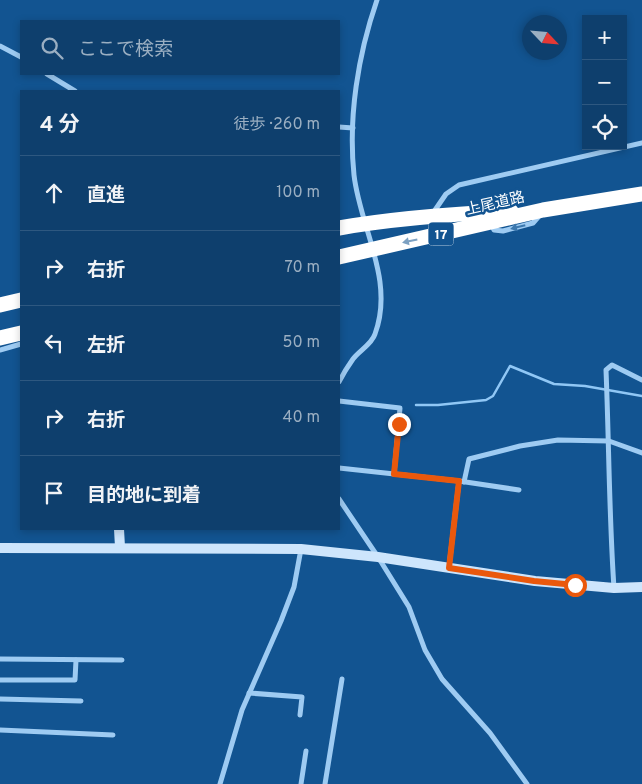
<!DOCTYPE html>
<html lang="ja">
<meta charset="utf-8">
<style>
:root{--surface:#0e3f6d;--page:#174672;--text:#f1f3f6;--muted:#9bafc2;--line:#2e5880}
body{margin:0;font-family:Overpass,"Noto Sans JP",sans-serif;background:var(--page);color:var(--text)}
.controls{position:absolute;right:15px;top:15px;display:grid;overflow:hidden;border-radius:0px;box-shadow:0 2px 8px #0003}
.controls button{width:45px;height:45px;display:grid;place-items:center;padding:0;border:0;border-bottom:1px solid var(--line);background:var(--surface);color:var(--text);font:25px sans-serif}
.compass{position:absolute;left:522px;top:15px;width:45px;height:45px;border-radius:50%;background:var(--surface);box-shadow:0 2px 8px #0003;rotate:116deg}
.stop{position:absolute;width:15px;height:15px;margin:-11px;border:4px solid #ea580c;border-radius:50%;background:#fff}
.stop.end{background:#ea580c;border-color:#fff;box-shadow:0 1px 5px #0008}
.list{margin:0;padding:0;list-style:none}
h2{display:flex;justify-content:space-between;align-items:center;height:65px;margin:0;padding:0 20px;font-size:21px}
h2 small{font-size:16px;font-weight:400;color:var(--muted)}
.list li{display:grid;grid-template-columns:32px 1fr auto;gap:15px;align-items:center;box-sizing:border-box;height:75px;padding:0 20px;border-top:1px solid var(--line)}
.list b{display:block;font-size:19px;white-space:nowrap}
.list em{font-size:16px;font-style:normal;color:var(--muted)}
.icon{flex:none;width:28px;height:28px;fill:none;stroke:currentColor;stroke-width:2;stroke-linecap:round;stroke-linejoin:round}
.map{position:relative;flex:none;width:642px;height:784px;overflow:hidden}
.search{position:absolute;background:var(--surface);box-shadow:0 2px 8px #0003;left:20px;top:20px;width:320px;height:55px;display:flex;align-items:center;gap:12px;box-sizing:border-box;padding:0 18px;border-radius:0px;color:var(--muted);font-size:19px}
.panel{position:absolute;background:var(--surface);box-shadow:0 2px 8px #0003;left:20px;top:90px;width:320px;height:440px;border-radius:0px}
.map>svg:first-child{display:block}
</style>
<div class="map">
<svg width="642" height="784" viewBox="0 0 642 784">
<rect width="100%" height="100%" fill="#125491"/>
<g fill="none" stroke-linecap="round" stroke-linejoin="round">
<!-- stream -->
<path stroke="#90c7f5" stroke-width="2.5" d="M416,405H438L486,400L493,396L510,366L554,384L585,386L642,396"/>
<!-- street -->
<g stroke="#9ecbf2" stroke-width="5">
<path d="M0,46L21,57"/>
<path d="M47,74L75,91"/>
<path d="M339,127L353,128"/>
<path d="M433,213L446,194L459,185L642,143"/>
<path d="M491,223L494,230L503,231L533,223L540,215"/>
<path d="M0,350L21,344"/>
<path d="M339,382C343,374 348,366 353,359C359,351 372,344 375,334C395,280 360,228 354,175C348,117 358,55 377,0"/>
<path d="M339,401L400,408L394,474"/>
<path d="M339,468L459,481L519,490"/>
<path d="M464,482L469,459L520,446L558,440L609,441L642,453"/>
<path d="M339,499L378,557L409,607L425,650L442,679L490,733L527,784"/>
<path d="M449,567L459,481"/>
<path d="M614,588C609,515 609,443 606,370L612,365L642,380"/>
<path d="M0,659L122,660"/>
<path d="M0,680H75L76,660"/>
<path d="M249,693L302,697L300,715"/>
<path d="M0,699L81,701"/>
<path d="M0,730L113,735"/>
<path d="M220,784L242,710L281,621L294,587L301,549"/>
<path d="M301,784L306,751"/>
<path d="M325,784L342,679"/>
</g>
<!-- secondary -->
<g stroke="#cde5fc" stroke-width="10">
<path d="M119,529L120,547"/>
<path d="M0,548L301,549L378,557L535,581L614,588L642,587"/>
</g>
<!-- highway -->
<g stroke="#fff" stroke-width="15">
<path d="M339,228C396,218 453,214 511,211"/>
<path d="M339,257L543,210L642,194"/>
<path d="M0,305L21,300"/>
<path d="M0,338L21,333"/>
</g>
</g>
<!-- one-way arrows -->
<defs><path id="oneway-solid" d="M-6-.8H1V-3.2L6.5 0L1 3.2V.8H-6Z" transform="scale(1.25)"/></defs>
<use fill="#3c78ae" href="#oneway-solid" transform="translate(518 227) rotate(166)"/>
<use fill="#7da1c2" href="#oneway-solid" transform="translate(410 241) rotate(168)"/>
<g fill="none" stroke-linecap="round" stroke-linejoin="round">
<!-- route -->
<path stroke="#ea580c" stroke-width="6" d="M399,424L394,474L459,481L449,568L534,581L575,585"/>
</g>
<g text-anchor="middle" stroke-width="5" stroke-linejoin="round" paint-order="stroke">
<!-- shield labels -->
<rect fill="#125491" stroke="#b8ccde" stroke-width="1" x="428.5" y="222.5" width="25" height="23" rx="4"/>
<g font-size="14" font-weight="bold" fill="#fff">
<text x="441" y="239">17</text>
</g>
<!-- street labels -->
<g font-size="15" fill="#fff" stroke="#125491">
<text transform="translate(495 203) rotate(-13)" y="5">上尾道路</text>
</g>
</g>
</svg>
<div class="controls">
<button>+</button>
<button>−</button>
<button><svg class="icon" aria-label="locate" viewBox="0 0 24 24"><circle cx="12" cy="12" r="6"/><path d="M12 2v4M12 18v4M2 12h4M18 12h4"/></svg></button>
</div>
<svg class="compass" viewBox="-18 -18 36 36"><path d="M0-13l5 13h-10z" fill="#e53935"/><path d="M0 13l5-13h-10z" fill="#9bafc2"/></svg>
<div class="stop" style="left:575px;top:585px"></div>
<div class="stop end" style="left:399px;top:424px"></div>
<div class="search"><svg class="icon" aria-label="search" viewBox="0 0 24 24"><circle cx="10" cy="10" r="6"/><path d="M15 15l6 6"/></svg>ここで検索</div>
<section class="panel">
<h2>4 分<small>徒歩 · 260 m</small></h2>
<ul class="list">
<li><svg class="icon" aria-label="ahead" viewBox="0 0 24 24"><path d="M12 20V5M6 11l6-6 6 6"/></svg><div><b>直進</b></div><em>100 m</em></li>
<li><svg class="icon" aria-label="right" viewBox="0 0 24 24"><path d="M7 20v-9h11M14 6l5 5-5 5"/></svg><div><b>右折</b></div><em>70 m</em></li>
<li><svg class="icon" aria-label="left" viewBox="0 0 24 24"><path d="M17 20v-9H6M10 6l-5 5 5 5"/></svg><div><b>左折</b></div><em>50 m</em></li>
<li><svg class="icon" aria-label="right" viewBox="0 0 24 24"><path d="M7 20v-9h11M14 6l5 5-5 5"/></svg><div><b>右折</b></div><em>40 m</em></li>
<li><svg class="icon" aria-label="arrive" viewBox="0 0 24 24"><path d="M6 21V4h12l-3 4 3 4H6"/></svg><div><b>目的地に到着</b></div></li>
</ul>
</section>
</div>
